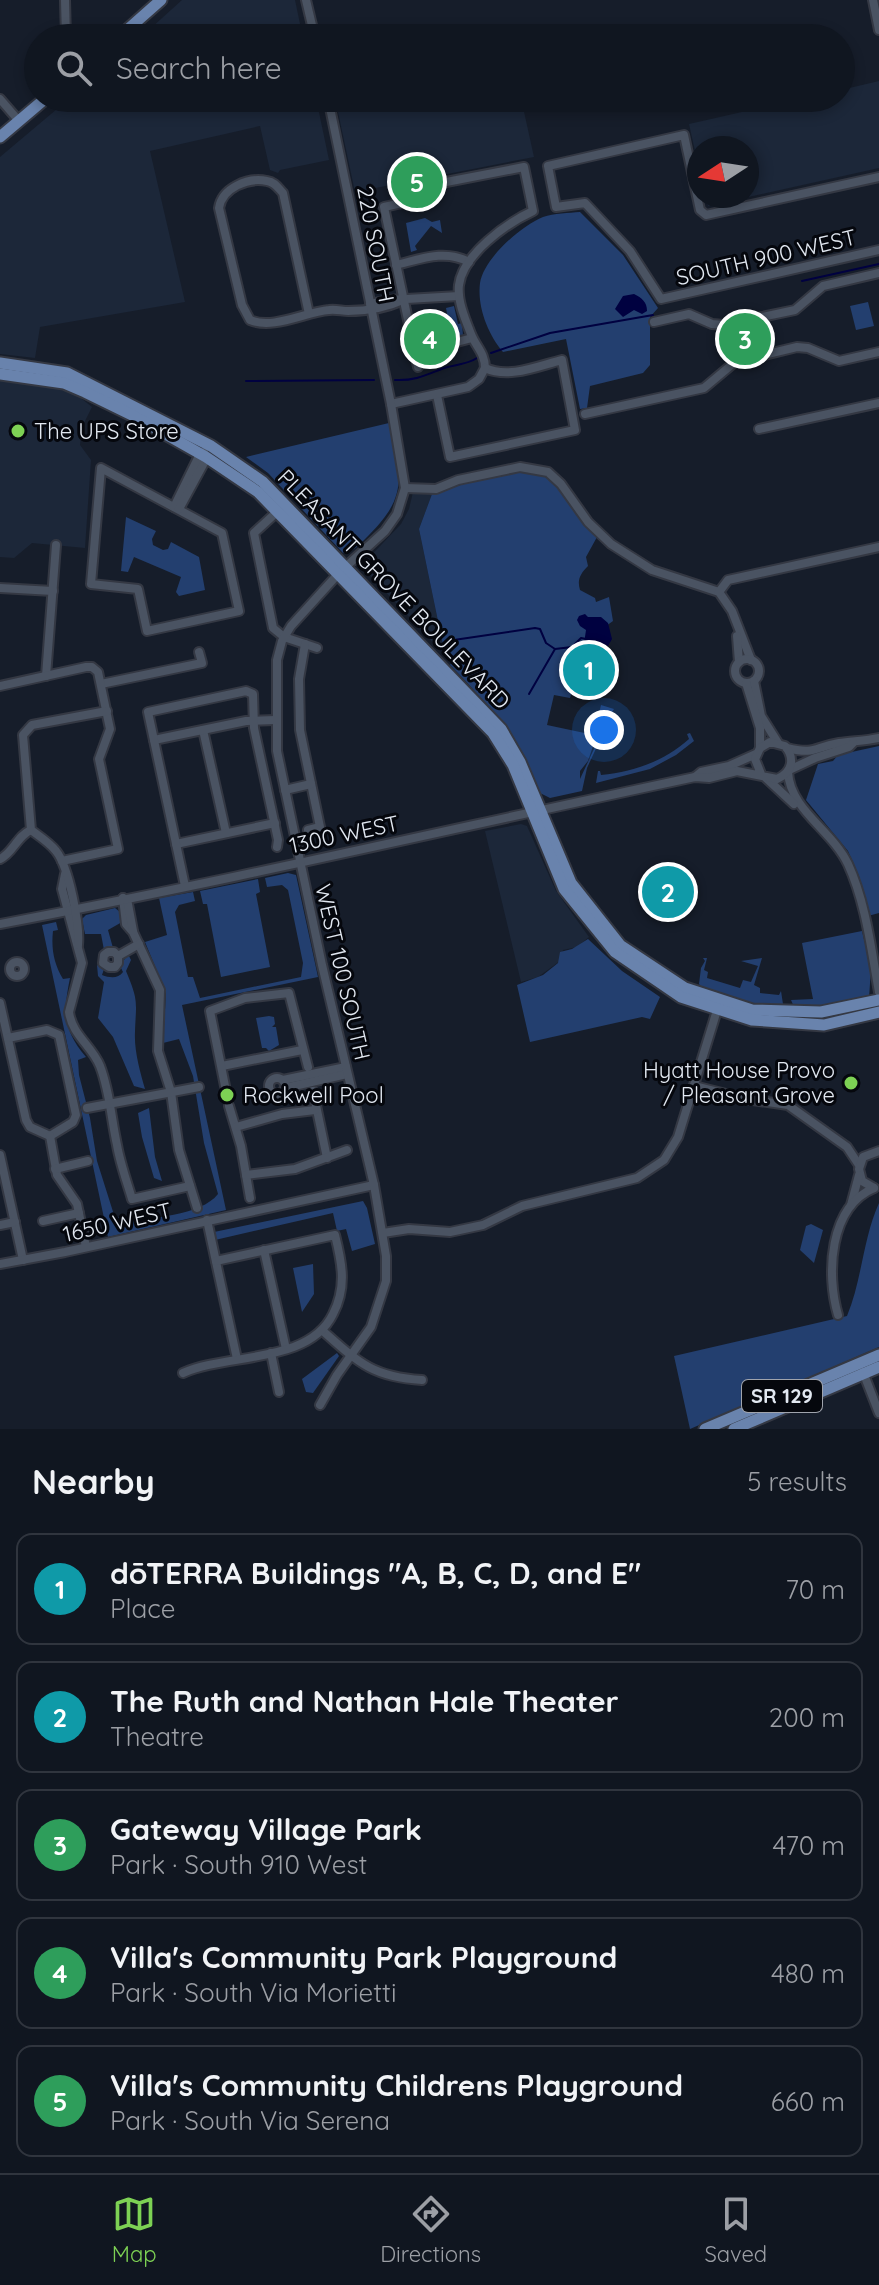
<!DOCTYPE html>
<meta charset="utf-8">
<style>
:root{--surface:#101620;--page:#1e232d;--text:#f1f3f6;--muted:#9c9fa5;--line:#30353e;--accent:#7dd154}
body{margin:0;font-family:Quicksand,sans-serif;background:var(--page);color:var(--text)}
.compass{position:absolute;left:687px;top:136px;width:72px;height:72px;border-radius:50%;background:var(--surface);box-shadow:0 4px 12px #0003;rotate:258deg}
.you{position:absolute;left:604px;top:730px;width:28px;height:28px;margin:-20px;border:6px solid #fff;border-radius:50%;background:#1a73e8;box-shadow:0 0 0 12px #1a73e833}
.badge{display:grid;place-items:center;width:52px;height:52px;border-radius:50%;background:var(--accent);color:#fff;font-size:26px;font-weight:700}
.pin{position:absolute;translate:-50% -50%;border:4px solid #fff;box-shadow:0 2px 8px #0006}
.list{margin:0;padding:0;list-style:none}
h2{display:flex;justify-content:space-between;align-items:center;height:104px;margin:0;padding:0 32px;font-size:34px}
h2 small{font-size:26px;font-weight:400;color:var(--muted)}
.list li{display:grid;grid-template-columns:52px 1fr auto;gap:24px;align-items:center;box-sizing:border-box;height:112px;margin:0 16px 16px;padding:0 16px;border:2px solid var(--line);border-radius:16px}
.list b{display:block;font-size:30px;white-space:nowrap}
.list p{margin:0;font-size:26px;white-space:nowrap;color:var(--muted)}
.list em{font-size:26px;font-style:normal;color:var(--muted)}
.icon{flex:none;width:44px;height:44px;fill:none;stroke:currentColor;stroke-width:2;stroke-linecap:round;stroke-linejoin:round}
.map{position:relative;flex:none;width:879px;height:1429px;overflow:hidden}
.search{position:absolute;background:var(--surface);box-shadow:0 4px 12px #0003;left:24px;right:24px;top:24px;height:88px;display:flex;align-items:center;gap:20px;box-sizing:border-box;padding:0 28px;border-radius:44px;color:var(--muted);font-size:30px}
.sheet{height:744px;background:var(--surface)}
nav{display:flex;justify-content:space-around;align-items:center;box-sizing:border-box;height:112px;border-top:2px solid var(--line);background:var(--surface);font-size:22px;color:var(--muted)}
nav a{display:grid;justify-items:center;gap:4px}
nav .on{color:var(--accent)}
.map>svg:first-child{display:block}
</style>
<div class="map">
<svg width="879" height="1429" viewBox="0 0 879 1429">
<rect width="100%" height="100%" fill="#161d2a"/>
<!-- built -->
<g fill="#1c2739">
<path d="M182,0H295L303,38H140Z"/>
<path d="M879,81V168L708,206L705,196H747V148H699V169L689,124L804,98H841V90Z"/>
<path d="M70,98H316L329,160L280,170L278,173L270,170L260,126L150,151L185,302L40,327L35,358L0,354V157Z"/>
<path d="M335,98H521L534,157L355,192Z"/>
<path d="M0,379L50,385L77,395L92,407L82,427L80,445L91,460L85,548L32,543L14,558L0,557Z"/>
<path d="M413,492L432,494L419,529L445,655L363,568L364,563L401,524L409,509Z"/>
<path d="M521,824L527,826L556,891L589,937L577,947L563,950L560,961L538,977L521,982L485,831Z"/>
</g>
<!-- green -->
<g fill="#233f6f">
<path d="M580,212L623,255L658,308L650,317V365L643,373L590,386L587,408L580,409L566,339L503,352C488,334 477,307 480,283C484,258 521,226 543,217C554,213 569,213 580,212Z"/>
<path d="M425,218L432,222L440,220L442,233L431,226L415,246L417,250L411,252L406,223Z"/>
<path d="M868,302L874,326L856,330L850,306Z"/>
<path d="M454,306L458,324L462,323L463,336L439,343L419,344L417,338L440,333L449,325L446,308Z"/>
<path d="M763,327L766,343L729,352L725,336Z"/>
<path d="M389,423C401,475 409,495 369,535C360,544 355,551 343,553L268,473L246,457Z"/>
<path d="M523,470L543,474L553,481L581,521L597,537L586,557L588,566C580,574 577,580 580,590L595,598L596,602L609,597L613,621L574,649H579L562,675L575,683L570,698L554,695L547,725L594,735L601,705L614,709L595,740L588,761L580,771V779L607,721L617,720L618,725L606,727L587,768L582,791L550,798L540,793C516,734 494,711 450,665L451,663L445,655L419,529L432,494L486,477Z"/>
<path d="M126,517L156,531L152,539L153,545L163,550L168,549L171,542L199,557L205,590L179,596L176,592L181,577L134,557L128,572L121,571Z"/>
<path d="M690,733L694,741L676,755L650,769L596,783L598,771H600L601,775C634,772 664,761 689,739L687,734Z"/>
<path d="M879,746V913L868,916L859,876L848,851L806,800L818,764L833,761L838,755Z"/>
<path d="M288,873L296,875L318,977L182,1005L226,1210L108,1237L42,925L56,922L58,930L53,931C51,949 54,964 63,979L70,978C63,1012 63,1030 86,1057L78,1060L79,1075L90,1118L97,1161L115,1218L121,1217L122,1222C149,1218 201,1216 218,1194L204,1143L193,1076L179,1039L163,1043L166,993L145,942L167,935L159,898L193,892L195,901L179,905L175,912L188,977H193L200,998L301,977L303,963L288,890L282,885L267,887L265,878Z"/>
<path d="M258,879L260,892L256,894L270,967L221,977L207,904H203L200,891Z"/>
<path d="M115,908L120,912L122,922L108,930L113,948L104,950L101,934H85L82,919L86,915Z"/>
<path d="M862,931L871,969L869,998L822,1007H794L791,1000L813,999L802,943Z"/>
<path d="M588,939L622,971L660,997L650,1019L642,1017L530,1042L517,985L543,975L558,963L560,952L572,949Z"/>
<path d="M128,954L131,960L126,971C139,1002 136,1001 135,1032C134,1051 140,1071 145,1089L134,1086L113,1037L98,1018L104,982L98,976L97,965L104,969L102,975C110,978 118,979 123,972L120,966Z"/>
<path d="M703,958H707L704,970L708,972L707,978L740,988L743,980L751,982L758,966L741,961L762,958L754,985L760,988V993L779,995L781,991L783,1004C764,1012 722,995 703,989L699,984L701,968L705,961Z"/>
<path d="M269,1016L274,1017L275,1024L272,1027H276L279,1045L269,1051L266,1048H262L256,1018Z"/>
<path d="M149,1108L155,1157L162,1181L154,1178L142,1137L138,1113Z"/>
<path d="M363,1201L367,1208L375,1244L352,1251L346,1229L337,1231L333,1213L215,1240L214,1232Z"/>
<path d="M879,1203V1347L690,1429L674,1356L847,1316C862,1280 863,1238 879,1203Z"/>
<path d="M811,1224L823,1230L814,1263L800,1250L806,1226Z"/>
<path d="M313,1264L314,1294L302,1312L293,1268Z"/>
<path d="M337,1353L339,1356L313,1393L306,1392L302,1379Z"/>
</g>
<!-- water -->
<g fill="#000140">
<path d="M634,294C642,298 647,302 647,311L642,314L634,310L623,317L615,309L623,296Z"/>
<path d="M585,614L588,617H601L608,623L612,639L608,646L597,642L591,647L584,644L586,630L580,626L577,620L579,616Z"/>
</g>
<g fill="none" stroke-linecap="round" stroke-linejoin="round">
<!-- stream -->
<g stroke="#000140" stroke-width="2">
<path d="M802,281L879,264"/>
<path d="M491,353L550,333L653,315"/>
<path d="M395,380C413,381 424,376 439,370C451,364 465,366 477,358"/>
<path d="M246,381L374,380"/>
<path d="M447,641L535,628L540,629L546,643L555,649"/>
<path d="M529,694L555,649L572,647L581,638L586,639"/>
</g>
<defs>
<g id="minor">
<path d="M65,0L66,38"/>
<path d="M306,0L315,38"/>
<path d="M873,0L879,30"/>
<path d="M0,99L19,121"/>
<path d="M879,177L706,215L700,210L684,135L548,166L556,207L585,203L630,251L661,299L879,250"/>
<path d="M396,265C421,259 445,249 469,262"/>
<path d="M370,304L389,300L459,296"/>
<path d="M309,314L283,193C278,188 275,182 267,181C248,177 222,188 219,208L242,305L250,320C273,330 305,312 329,310C336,309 342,311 348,311C368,311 386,308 403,300"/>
<path d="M654,322L689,314L712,324L724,325L795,310L823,286L879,273"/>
<path d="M415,353L472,338"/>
<path d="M418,367L384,207L411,201L441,183L524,167L533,211C507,223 463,254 459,285C457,300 465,319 471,334C476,347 485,353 485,368"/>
<path d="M437,395L450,457L575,430L562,360C538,366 509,379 485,368"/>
<path d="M391,404L468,387L479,379L485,368"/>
<path d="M585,414L704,388L735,362L797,347L808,348L839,361L879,352"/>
<path d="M759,429L879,403"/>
<path d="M101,468L222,533L239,611L147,631L138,589L91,584Z"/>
<path d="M405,488L436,489L458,480L520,467L548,472L561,484L588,522L611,544L652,570L719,592L732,611L751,660"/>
<path d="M174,507L198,458L204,452"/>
<path d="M179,509L205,461L202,455"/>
<path d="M278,511L254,533L273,628L284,637L317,648"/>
<path d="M0,588L53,591"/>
<path d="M719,592L728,580L879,547"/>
<path d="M737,636L739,662"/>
<path d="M305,644L299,679L300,730L320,827L308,830"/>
<circle cx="747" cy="671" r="12"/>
<path d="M46,676L56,545"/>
<path d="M754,681L761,716L778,743"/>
<path d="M746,683L760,728V748"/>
<path d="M101,684L202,663L199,652"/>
<path d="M0,686L86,667H92L98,672L110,729L99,759L118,849L62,861"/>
<path d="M203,730L226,833"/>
<path d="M154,740L246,721L275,720"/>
<path d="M787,748C816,755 814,747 839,743C852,741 865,741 879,738"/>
<path d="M789,770L815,758L849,747L853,743"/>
<path d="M788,772C790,810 832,830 848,864C866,903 871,949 879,992"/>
<path d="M695,777L701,772L729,766L756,754"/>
<path d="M766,778L794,804"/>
<path d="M285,790L311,784"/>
<path d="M176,844L275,823"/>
<path d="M0,859C13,853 17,836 31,830"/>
<path d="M65,874L62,889L82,963L69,1012C72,1035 92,1046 100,1066C110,1092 111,1118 117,1145C120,1163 127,1182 132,1199L190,1186"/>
<path d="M185,886L148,712L246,691L253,694L254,728L278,840L277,847"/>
<path d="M123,898L126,924L133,932L160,990L158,1051L171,1092L179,1150L197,1208"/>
<path d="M123,898L128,904L133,931"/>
<path d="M0,924C233,880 464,826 695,777L709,778L737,771L777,779C793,772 795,758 785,746L770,742L760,748L755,759L761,774"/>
<path d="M78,945C80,925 69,867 56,851C50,843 39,836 31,830L23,735L32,725L107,711"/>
<path d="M118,956L114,952H108L104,955L103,963L109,967H115L118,963V956L139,944"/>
<circle cx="17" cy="969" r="7"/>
<path d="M0,1003L26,1120L30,1127L50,1136"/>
<path d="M8,1038L47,1030L59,1035L76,1115L73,1122L50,1136"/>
<path d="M222,1066L302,1050"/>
<circle cx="277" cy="1086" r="8"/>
<path d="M283,1080L346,1067"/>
<path d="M225,1086L210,1011L245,998L289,993L308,1067"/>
<path d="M694,1086L746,1099L788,1105L847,1147L859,1165"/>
<path d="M285,1088L347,1074"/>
<path d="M313,1091L327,1158"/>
<path d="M229,1106L241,1146L250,1198"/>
<path d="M87,1108L199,1087"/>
<path d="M236,1127L282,1114L315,1110"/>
<path d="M50,1136L57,1175L77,1204L86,1247"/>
<path d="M0,1155L23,1260"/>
<path d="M55,1169L88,1161"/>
<path d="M246,1175L295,1169L347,1150"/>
<path d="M874,1188L862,1181L859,1169L863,1157L879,1151"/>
<path d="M851,1205L859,1175"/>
<path d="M207,1220L237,1359"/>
<path d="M43,1221L79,1213"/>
<path d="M0,1225L15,1222"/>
<path d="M383,1233L409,1229L450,1232L483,1225L522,1206L637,1178L664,1160L678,1137L718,1007"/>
<path d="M264,1250L286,1349"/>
<path d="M0,1264L65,1252L374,1185"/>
<path d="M838,1315C826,1274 829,1207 874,1188"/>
<path d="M323,1331C359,1363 373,1377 422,1380"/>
<path d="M271,1353L279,1392"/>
<path d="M863,1372L879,1413"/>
<path d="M183,1373C228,1353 309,1364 333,1314C347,1287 342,1263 335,1235L216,1261"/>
<path d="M320,1405L337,1375L371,1327L386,1281V1256L374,1185L322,965L277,751V660L282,641L291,626L339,573L385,531L397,514L405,488L391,404L328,98"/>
</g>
<g id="major">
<path d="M118,38L161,0"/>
<path d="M0,137L46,98"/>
<path d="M0,363L67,373L211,446L263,482L501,729L520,762L571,883L620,945L685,988L752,1010L821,1012L879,1000"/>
<path d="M0,374L64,383L85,392L130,414L206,457L258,492L493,733L513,765L564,889L615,952L681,997L752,1020L824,1025L879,1012"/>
<path d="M705,1429L879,1355"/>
<path d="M734,1429L879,1367"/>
</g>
</defs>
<!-- minor casing -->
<use href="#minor" stroke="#343843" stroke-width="12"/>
<!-- major casing -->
<use href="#major" stroke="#343843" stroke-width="15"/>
<!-- minor -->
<use href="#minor" stroke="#4a5362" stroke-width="8"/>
<!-- major -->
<use href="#major" stroke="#6983ad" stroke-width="11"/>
</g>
<!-- markers -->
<g fill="#7dd154" stroke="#05070d" stroke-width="3">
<circle cx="18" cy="431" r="8"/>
<circle cx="851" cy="1083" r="8"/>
<circle cx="227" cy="1095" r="8"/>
</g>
<g text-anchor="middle" stroke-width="6" stroke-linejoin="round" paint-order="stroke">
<!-- shield labels -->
<rect fill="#05070d" stroke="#a0a4ad" stroke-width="2" x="742" y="1380" width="80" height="32" rx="6"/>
<g font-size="20" font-weight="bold" fill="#e2e8f1">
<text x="782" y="1403">SR 129</text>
</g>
<!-- street labels -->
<g font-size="22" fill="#e2e8f1" stroke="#05070d">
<text transform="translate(376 244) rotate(79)" y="8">220 SOUTH</text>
<text transform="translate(766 257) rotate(-13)" y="8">SOUTH 900 WEST</text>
<text transform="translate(394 589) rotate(46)" y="8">PLEASANT GROVE BOULEVARD</text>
<text transform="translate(344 834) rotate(-12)" y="8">1300 WEST</text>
<text transform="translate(343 972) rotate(77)" y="8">WEST 100 SOUTH</text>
<text transform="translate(117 1222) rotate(-13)" y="8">1650 WEST</text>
</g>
<!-- poi labels -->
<g font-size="22" fill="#e2e8f1" stroke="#05070d" text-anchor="start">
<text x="34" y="439">The UPS Store</text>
<text x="835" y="1078" text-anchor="end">Hyatt House Provo<tspan x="835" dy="25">/ Pleasant Grove</tspan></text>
<text x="243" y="1103">Rockwell Pool</text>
</g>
</g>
</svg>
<svg class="compass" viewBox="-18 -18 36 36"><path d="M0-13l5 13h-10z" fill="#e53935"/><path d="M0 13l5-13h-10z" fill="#9c9fa5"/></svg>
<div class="you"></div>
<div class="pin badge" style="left:589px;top:670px;background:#0f9aa8">1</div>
<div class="pin badge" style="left:668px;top:892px;background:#0f9aa8">2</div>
<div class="pin badge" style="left:745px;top:339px;background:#2e9e5b">3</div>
<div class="pin badge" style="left:430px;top:339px;background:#2e9e5b">4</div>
<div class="pin badge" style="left:417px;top:182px;background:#2e9e5b">5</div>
<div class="search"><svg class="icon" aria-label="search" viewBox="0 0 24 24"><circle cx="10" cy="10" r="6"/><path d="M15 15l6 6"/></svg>Search here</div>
</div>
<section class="sheet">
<h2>Nearby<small>5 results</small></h2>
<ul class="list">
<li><span class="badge" style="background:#0f9aa8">1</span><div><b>dōTERRA Buildings &quot;A, B, C, D, and E&quot;</b><p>Place</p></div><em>70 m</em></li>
<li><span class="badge" style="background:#0f9aa8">2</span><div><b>The Ruth and Nathan Hale Theater</b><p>Theatre</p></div><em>200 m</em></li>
<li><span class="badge" style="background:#2e9e5b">3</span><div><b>Gateway Village Park</b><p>Park · South 910 West</p></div><em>470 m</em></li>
<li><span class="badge" style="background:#2e9e5b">4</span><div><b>Villa's Community Park Playground</b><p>Park · South Via Morietti</p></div><em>480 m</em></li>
<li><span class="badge" style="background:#2e9e5b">5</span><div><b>Villa's Community Childrens Playground</b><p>Park · South Via Serena</p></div><em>660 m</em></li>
</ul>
</section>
<nav>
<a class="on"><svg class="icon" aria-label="map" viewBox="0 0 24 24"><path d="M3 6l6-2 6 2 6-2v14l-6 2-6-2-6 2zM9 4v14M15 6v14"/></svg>Map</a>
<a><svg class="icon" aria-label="directions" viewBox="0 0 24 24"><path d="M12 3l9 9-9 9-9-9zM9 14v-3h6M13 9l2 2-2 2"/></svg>Directions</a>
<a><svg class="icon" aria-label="saved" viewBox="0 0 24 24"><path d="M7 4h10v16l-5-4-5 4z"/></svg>Saved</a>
</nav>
